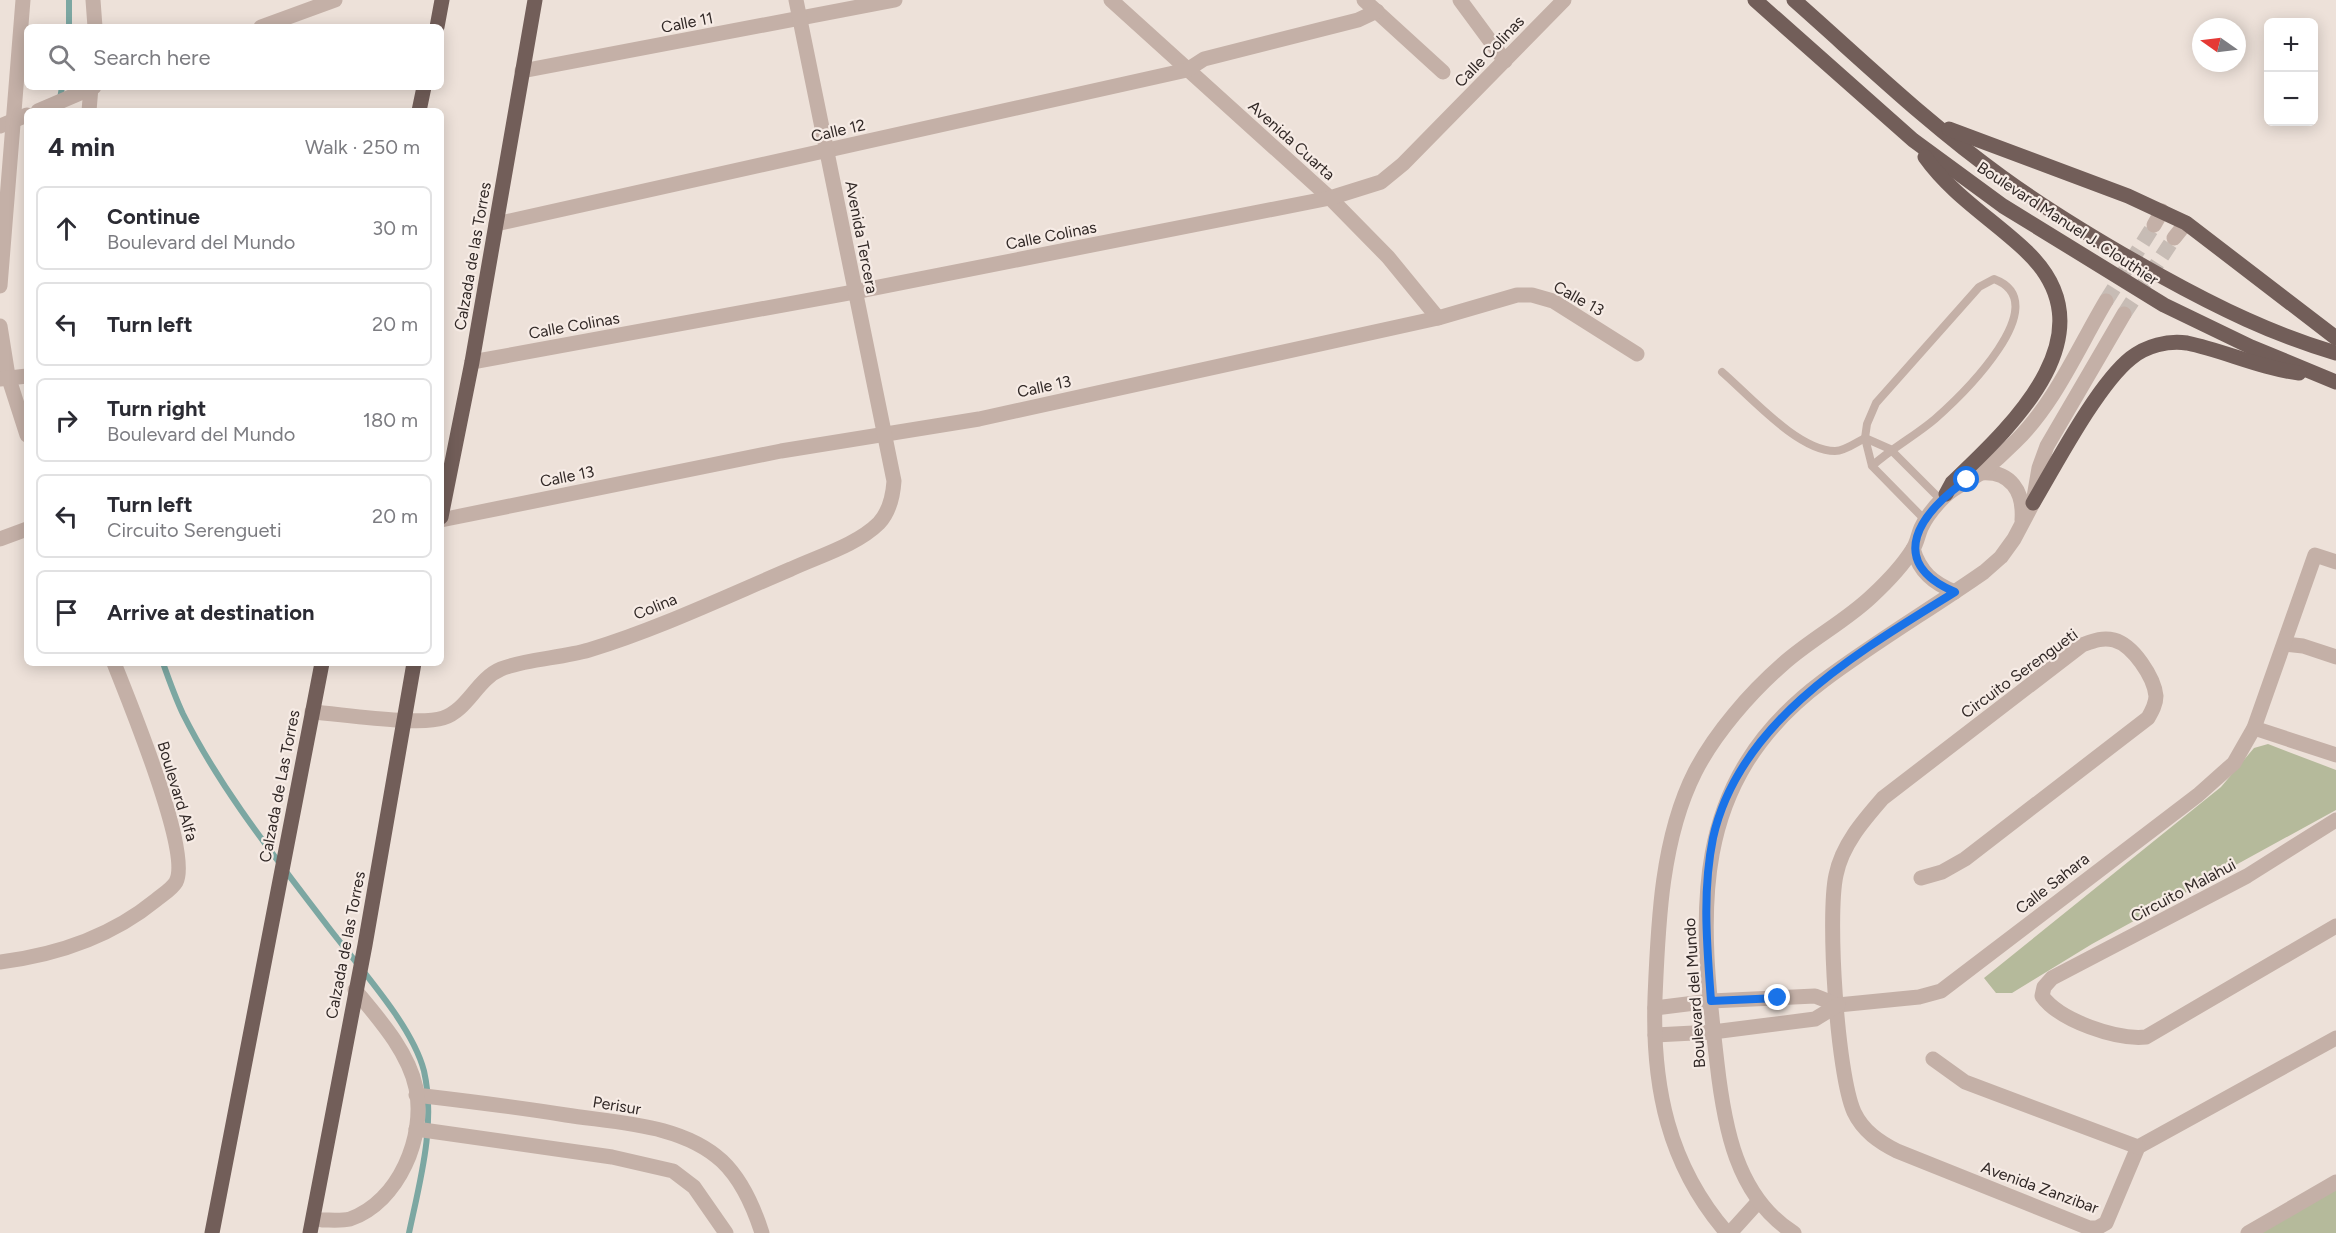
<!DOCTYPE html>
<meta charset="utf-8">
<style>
:root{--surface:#fff;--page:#f7f7f7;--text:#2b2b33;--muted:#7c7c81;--line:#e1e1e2}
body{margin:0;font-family:Figtree,sans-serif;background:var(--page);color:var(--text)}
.controls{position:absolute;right:18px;top:18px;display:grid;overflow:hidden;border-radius:9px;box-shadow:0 3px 15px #0003}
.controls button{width:54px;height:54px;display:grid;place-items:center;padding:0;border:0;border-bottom:2px solid var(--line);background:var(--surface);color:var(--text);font:30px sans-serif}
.compass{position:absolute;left:2192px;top:18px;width:54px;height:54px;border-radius:50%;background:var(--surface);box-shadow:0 3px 15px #0003;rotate:284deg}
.stop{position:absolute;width:18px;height:18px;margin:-14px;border:4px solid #1a73e8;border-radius:50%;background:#fff}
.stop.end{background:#1a73e8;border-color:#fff;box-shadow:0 2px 6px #0008}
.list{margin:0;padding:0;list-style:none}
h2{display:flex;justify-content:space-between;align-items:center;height:78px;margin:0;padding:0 24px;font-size:26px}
h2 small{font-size:20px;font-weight:400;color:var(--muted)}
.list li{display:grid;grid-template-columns:39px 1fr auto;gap:18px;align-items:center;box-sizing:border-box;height:84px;margin:0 12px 12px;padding:0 12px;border:2px solid var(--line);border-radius:9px}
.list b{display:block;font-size:22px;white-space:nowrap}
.list p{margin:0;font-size:20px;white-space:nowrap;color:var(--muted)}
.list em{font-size:20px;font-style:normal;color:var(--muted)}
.icon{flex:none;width:33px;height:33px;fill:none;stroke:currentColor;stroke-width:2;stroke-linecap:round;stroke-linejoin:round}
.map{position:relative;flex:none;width:2336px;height:1233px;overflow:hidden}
.search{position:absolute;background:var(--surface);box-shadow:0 3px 15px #0003;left:24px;top:24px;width:420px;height:66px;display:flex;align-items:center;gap:15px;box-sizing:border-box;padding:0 21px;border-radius:9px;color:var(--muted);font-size:22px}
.panel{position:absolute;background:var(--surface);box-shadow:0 3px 15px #0003;left:24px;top:108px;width:420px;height:558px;border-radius:9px}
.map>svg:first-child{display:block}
</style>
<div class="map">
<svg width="2336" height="1233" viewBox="0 0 2336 1233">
<rect width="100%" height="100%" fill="#ede1d9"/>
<!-- green -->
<g fill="#b5ba9b">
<path d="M2268,744L2336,770V810L2092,944L2012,993H1996L1984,978L2221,787L2254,748Z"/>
<path d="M2336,1189V1233H2261Z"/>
</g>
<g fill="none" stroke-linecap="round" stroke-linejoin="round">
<!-- stream -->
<g stroke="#7ca7a2" stroke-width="6">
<path d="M69,27V0"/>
<path d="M58,111L62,87"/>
<path d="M163,663C169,680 175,697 183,714C221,790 275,857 326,924C356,964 412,1024 424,1071C436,1124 420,1181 409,1233"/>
</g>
<!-- tertiary-tunnel -->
<g stroke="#c7bcb5" stroke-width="15" stroke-dasharray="15 8" stroke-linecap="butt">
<path d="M2106,301L2154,225"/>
<path d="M2124,314L2174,238"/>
</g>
<!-- service -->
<g stroke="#c4b0a7" stroke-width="8">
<path d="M1722,372C1750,396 1798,451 1835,451C1845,451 1857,442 1865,438L1890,449L1941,500"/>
<path d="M1872,466C1892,448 1915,436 1935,419C1961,396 2058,303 1994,279L1979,287L1876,403L1867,424L1865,438L1872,466L1925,520"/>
</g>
<!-- minor -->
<g stroke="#c4b0a7" stroke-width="15">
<path d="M93,0L95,27"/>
<path d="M1111,0L1330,198L1388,257L1438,318"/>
<path d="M1364,0L1443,72"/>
<path d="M1460,0L1505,61"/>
<path d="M261,27L335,0"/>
<path d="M522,71L895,0"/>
<path d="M38,111L94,87"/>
<path d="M89,111L91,87"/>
<path d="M0,126L27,115"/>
<path d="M496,224L1187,70L1204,59L1358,20L1377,11"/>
<path d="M0,286L23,0"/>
<path d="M0,326L8,376L27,435"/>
<path d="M472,362L854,292L1330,198L1381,182L1403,164L1564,0"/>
<path d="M0,379L27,376"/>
<path d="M441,520L781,451L979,419L1438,318L1517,295H1532L1553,301L1637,354"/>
<path d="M0,539L27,529"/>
<path d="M2285,644L2303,646L2336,657"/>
<path d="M312,712C341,714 419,726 443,718C468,710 477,679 501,669C525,659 562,658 589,650C658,629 725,597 791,569C819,556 857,545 879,523C890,511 893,496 894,481L796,0"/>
<path d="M2254,728L2336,755"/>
<path d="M2336,820L2247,876L2052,978L2044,987L2042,996C2060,1021 2117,1040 2146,1037L2336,926"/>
<path d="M1921,878L1942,872L1965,859L2148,718C2152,711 2156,704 2156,696C2154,677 2133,645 2114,640C2102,637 2093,641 2082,645L1883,798C1863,821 1842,845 1836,875C1827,916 1837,1074 1854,1112C1863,1131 1879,1142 1897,1151L2089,1228H2097L2106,1223L2138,1147L2336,1038"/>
<path d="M0,962C56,955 112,936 156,900C162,895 172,889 176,882C192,852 128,699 114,663"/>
<path d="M1655,1008L1711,1001L1815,996L1838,1005L1919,997L1941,991L2198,795L2234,763L2254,728L2315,555L2336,562"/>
<path d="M1655,1035L1713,1032L1815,1019L1838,1005"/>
<path d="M1933,1059L1965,1082L2138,1147"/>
<path d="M416,1095C467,1101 517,1107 566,1115C618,1123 682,1124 722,1161C742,1180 754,1208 762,1233"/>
<path d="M416,1129L612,1157L673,1171L694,1187L726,1233"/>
<path d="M322,1220C331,1220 342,1221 350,1219C399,1202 426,1136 416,1088C408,1051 379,1019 355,990"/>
<path d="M2248,1233L2336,1182"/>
</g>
<!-- tertiary -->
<g stroke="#c4b0a7" stroke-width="15">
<path d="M2154,225L2162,211"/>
<path d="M2174,238L2186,223"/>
<path d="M1980,473C2011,470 2024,492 2022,520"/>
<path d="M1913,549C1920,572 1933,583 1955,592"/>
<path d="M1727,1233C1668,1165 1652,1086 1655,998C1658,925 1661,839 1695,772C1715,733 1750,693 1783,664C1811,639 1846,621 1872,596C1886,583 1903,565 1913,549C1917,543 1918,535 1921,528C1926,517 1935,506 1944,497C1955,486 1970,481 1982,472C1993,463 2005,452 2015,442C2055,403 2078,348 2106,301"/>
<path d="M1730,1233L1758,1202"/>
<path d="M1794,1233C1736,1197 1724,1125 1717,1063C1699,911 1687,783 1823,681C1875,642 1931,609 1984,572L2001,557L2014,539L2033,503L2039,468L2047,446L2124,314"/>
</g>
<!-- primary -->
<g stroke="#725e59" stroke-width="15">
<path d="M1755,0L1913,140L2003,206L2164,305L2251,347L2336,382"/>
<path d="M1794,0C1862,60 1929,125 2002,177C2053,214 2107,246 2161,276C2217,307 2274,335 2336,353"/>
<path d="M437,27L442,0"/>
<path d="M419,111L424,87"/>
<path d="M1949,129L2128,196L2186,223L2336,338"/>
<path d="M1925,157C1952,195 1992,219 2025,250C2113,332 2014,424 1952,483L1946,494"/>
<path d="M2033,503C2056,464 2098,384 2131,358C2146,346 2168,340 2187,343C2225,351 2260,368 2299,373"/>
<path d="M441,517L472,362L535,0"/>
<path d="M212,1233L322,663"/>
<path d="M310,1233L365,945L414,663"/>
</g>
</g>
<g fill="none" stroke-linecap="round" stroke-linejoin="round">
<!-- route -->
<path stroke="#1a73e8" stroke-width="8" d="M1778,998L1711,1001C1707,946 1702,892 1713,838C1739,720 1860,651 1955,592C1884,562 1921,511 1967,480"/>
</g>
<g text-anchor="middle" stroke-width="4.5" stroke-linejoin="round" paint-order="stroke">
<!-- street labels -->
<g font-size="16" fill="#312826" stroke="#f6ebe5">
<text transform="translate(687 22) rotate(-11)" y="6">Calle 11</text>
<text transform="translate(1489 51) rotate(-46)" y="6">Calle Colinas</text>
<text transform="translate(838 130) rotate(-13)" y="6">Calle 12</text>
<text transform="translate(1292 140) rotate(42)" y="6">Avenida Cuarta</text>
<text transform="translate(2068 223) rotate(33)" y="6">Boulevard Manuel J. Clouthier</text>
<text transform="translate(1051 235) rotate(-11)" y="6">Calle Colinas</text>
<text transform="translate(862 237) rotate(79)" y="6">Avenida Tercera</text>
<text transform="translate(472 256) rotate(-80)" y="6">Calzada de las Torres</text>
<text transform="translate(1579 298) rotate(29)" y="6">Calle 13</text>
<text transform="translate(574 325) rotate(-10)" y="6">Calle Colinas</text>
<text transform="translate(1044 386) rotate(-12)" y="6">Calle 13</text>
<text transform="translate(567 476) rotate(-11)" y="6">Calle 13</text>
<text transform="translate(655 606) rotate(-22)" y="6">Colina</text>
<text transform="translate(2019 673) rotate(-36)" y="6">Circuito Serengueti</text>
<text transform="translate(279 786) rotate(-79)" y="6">Calzada de Las Torres</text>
<text transform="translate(178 791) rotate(73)" y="6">Boulevard Alfa</text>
<text transform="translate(2052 883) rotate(-38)" y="6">Calle Sahara</text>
<text transform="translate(2183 890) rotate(-28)" y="6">Circuito Malahui</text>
<text transform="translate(345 945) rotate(-79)" y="6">Calzada de las Torres</text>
<text transform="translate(1694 993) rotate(-94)" y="6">Boulevard del Mundo</text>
<text transform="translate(617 1105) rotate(9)" y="6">Perisur</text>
<text transform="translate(2040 1187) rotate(20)" y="6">Avenida Zanzibar</text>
</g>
</g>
</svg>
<div class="controls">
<button>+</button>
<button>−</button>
</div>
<svg class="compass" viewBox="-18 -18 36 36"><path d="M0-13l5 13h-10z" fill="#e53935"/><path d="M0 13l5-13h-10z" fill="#7c7c81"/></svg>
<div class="stop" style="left:1967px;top:480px"></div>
<div class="stop end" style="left:1778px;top:998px"></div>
<div class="search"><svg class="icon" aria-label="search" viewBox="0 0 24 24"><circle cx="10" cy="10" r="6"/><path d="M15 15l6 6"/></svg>Search here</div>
<section class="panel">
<h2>4 min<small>Walk · 250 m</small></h2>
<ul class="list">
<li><svg class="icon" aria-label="ahead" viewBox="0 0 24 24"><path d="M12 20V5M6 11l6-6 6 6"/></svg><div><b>Continue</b><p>Boulevard del Mundo</p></div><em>30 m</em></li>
<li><svg class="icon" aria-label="left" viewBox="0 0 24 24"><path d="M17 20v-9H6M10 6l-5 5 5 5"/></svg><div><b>Turn left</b></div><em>20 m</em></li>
<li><svg class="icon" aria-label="right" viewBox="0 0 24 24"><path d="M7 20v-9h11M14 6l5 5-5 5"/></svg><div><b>Turn right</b><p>Boulevard del Mundo</p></div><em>180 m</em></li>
<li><svg class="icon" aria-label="left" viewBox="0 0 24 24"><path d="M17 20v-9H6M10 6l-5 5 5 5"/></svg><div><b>Turn left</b><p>Circuito Serengueti</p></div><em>20 m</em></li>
<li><svg class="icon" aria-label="arrive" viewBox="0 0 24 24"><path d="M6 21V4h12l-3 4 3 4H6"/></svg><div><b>Arrive at destination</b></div></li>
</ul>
</section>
</div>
